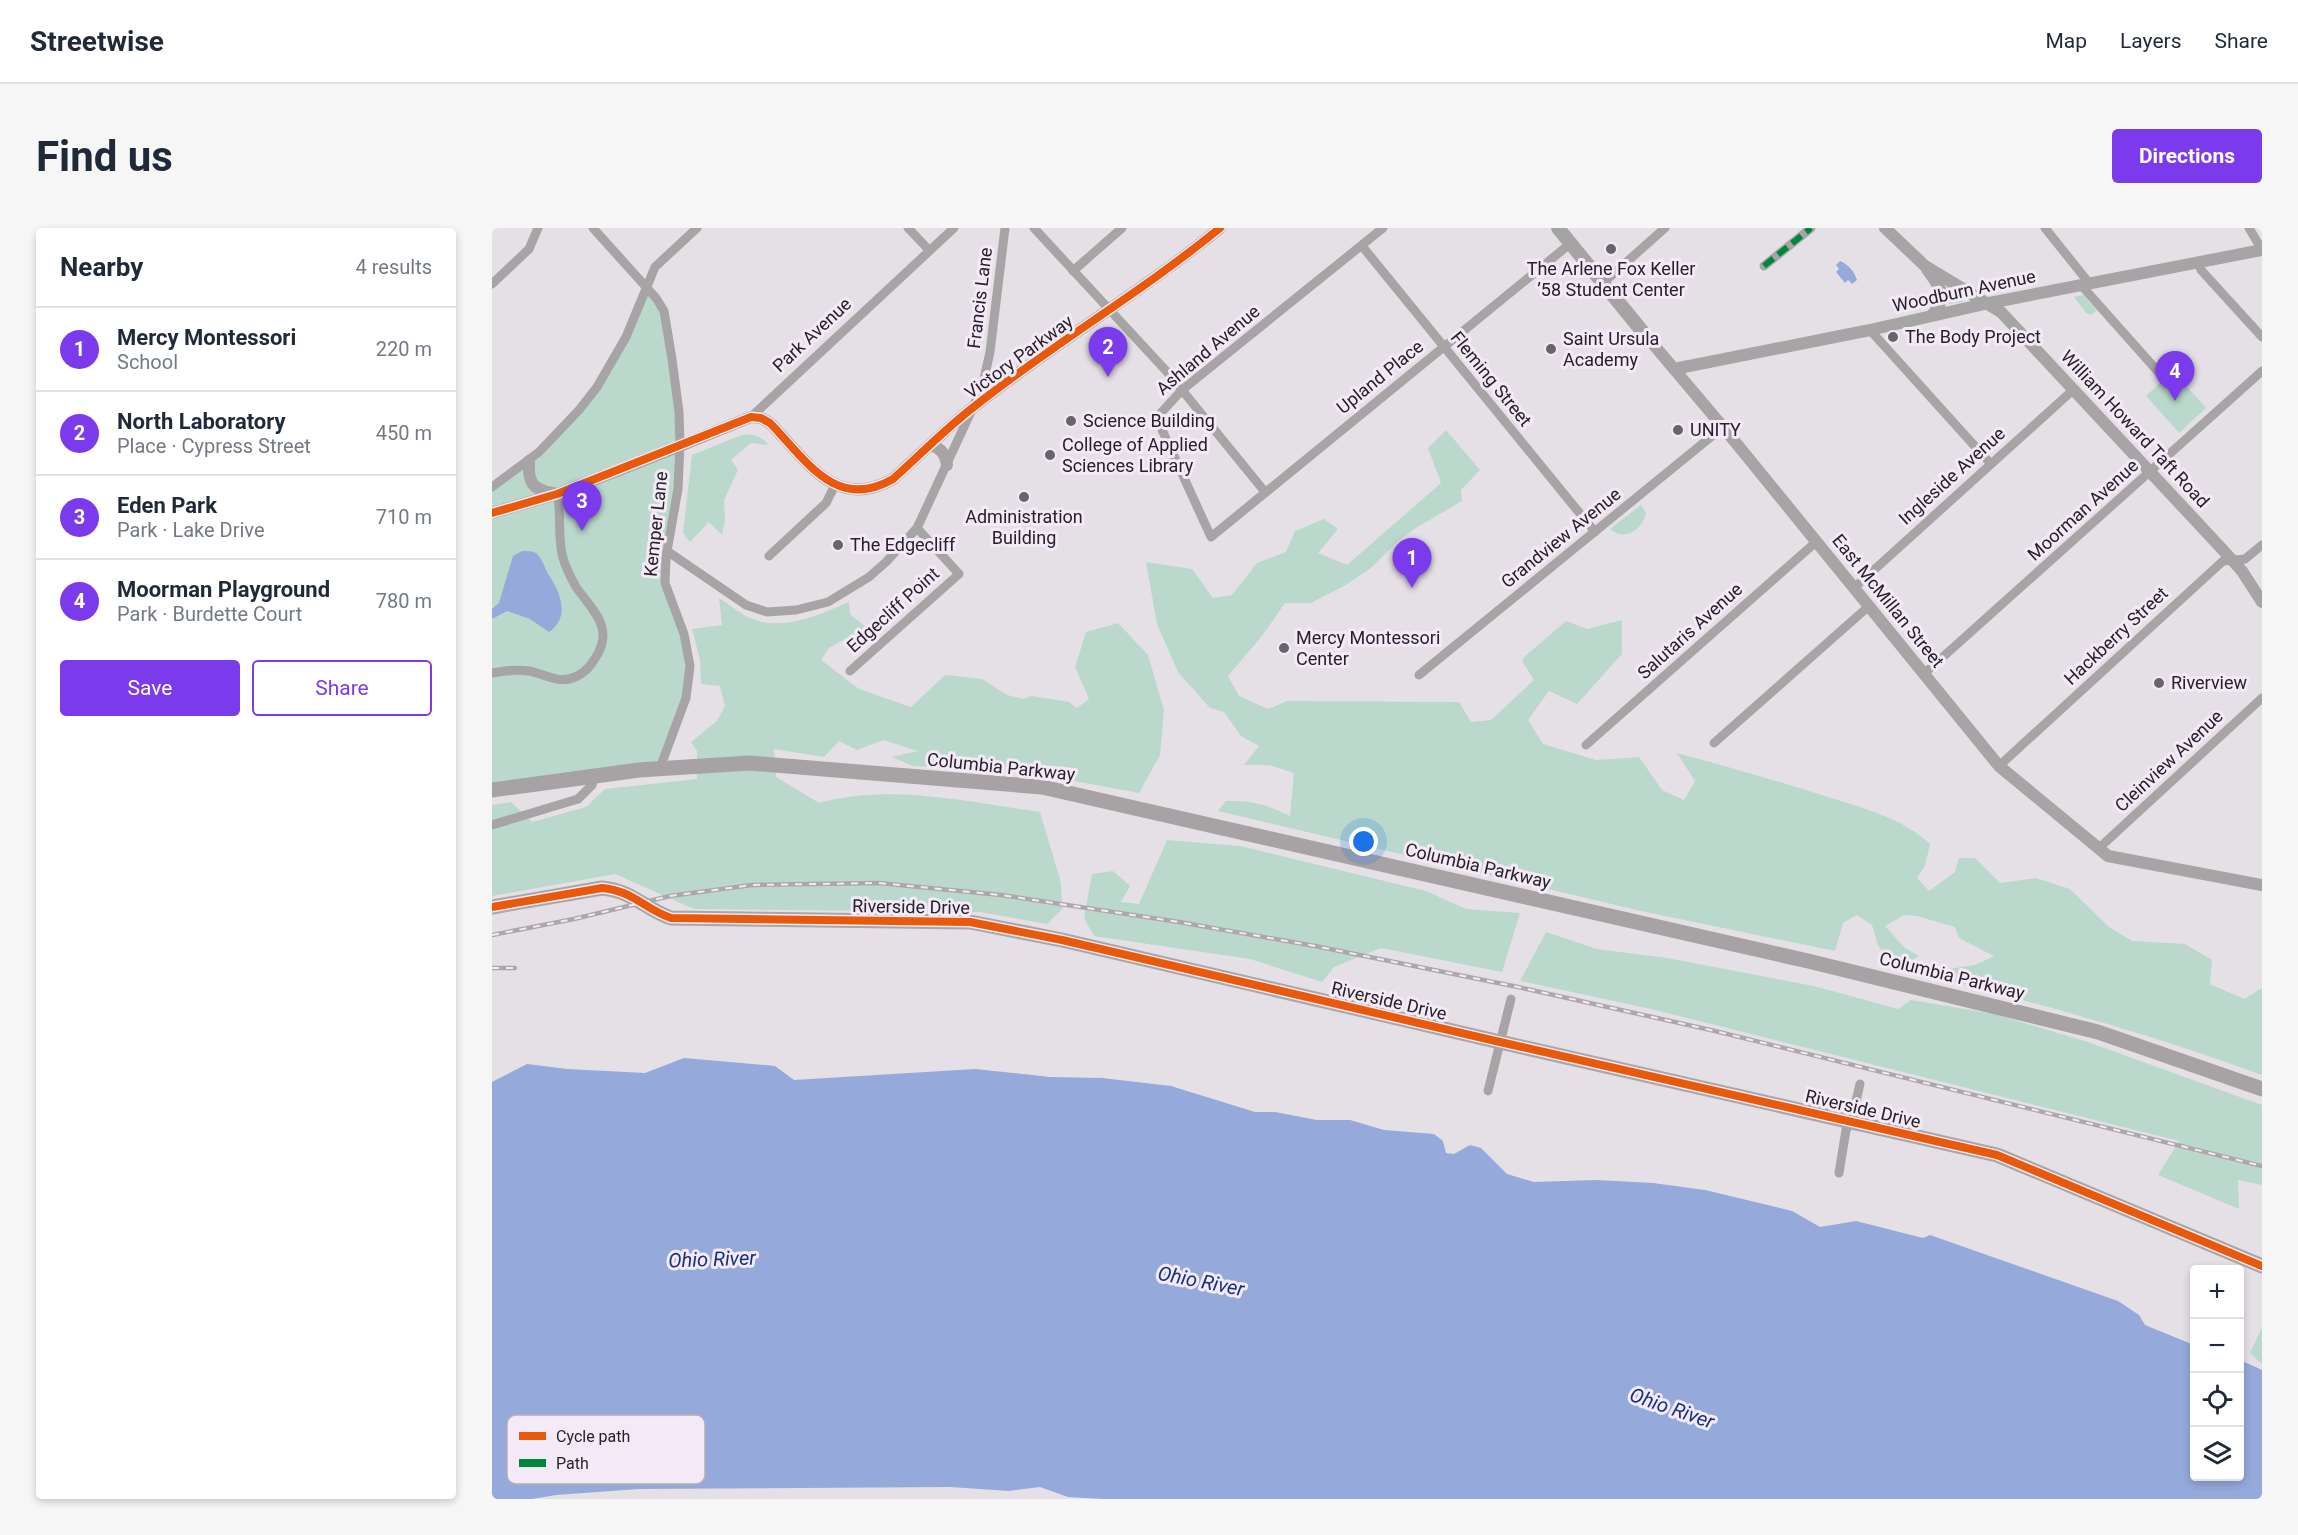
<!DOCTYPE html>
<meta charset="utf-8">
<style>
:root{--surface:#fff;--page:#f6f6f7;--text:#1f2937;--muted:#747a83;--line:#e0e1e3;--accent:#7c3aed}
body{margin:0;font-family:Roboto,sans-serif;background:var(--page);color:var(--text)}
.controls{position:absolute;right:18px;bottom:18px;display:grid;overflow:hidden;border-radius:6px;box-shadow:0 3px 9px #0003}
.controls button{width:54px;height:54px;display:grid;place-items:center;padding:0;border:0;border-bottom:2px solid var(--line);background:var(--surface);color:var(--text);font:30px sans-serif}
.you{position:absolute;left:872px;top:614px;width:21px;height:21px;margin:-15px;border:4px solid #fff;border-radius:50%;background:#1a73e8;box-shadow:0 0 0 9px #1a73e833}
.badge{display:grid;place-items:center;width:39px;height:39px;border-radius:50%;background:var(--accent);color:#fff;font-size:20px;font-weight:700}
.pin{position:absolute;translate:-50% -50px;filter:drop-shadow(0 2px 3px #0008)}
.pin::after{content:'';position:absolute;top:32px;width:21px;height:18px;background:inherit;clip-path:polygon(0 0,100% 0,50% 100%)}
.list{margin:0;padding:0;list-style:none}
h2{display:flex;justify-content:space-between;align-items:center;height:78px;margin:0;padding:0 24px;font-size:26px}
h2 small{font-size:20px;font-weight:400;color:var(--muted)}
.list li{display:grid;grid-template-columns:39px 1fr auto;gap:18px;align-items:center;box-sizing:border-box;height:84px;padding:0 24px;border-top:2px solid var(--line)}
.list b{display:block;font-size:22px;white-space:nowrap}
.list p{margin:0;font-size:20px;white-space:nowrap;color:var(--muted)}
.list em{font-size:20px;font-style:normal;color:var(--muted)}
.actions{display:flex;gap:12px;padding:18px 24px}
.actions a{flex:1;padding:14px 0;border:2px solid var(--accent);border-radius:6px;text-align:center;font-size:21px;color:var(--accent)}
.actions .main{background:var(--accent);color:#fff}
.icon{flex:none;width:33px;height:33px;fill:none;stroke:currentColor;stroke-width:2;stroke-linecap:round;stroke-linejoin:round}
.map{position:relative;flex:none;width:1770px;height:1271px;overflow:hidden;border-radius:6px}
header{display:flex;align-items:center;gap:36px;box-sizing:border-box;height:84px;padding:0 30px;background:var(--surface);border-bottom:2px solid var(--line)}
header strong{font-size:28px}
nav{display:flex;gap:33px;margin-inline-start:auto;font-size:21px}
.intro{display:flex;align-items:center;justify-content:space-between;box-sizing:border-box;height:144px;padding:0 36px}
h1{margin:0;font-size:42px}
.button{padding:15px 27px;border-radius:6px;background:var(--accent);color:#fff;font-size:21px;font-weight:700}
main{display:flex;gap:36px;padding:0 36px}
aside{flex:1;background:var(--surface);border-radius:6px;box-shadow:0 3px 9px #0003}
.map>svg:first-child{display:block}
</style>
<header>
<strong>Streetwise</strong>
<nav><a>Map</a><a>Layers</a><a>Share</a></nav>
</header>
<div class="intro"><h1>Find us</h1><a class="button">Directions</a></div>
<main>
<aside>
<h2>Nearby<small>4 results</small></h2>
<ul class="list">
<li><span class="badge">1</span><div><b>Mercy Montessori</b><p>School</p></div><em>220 m</em></li>
<li><span class="badge">2</span><div><b>North Laboratory</b><p>Place · Cypress Street</p></div><em>450 m</em></li>
<li><span class="badge">3</span><div><b>Eden Park</b><p>Park · Lake Drive</p></div><em>710 m</em></li>
<li><span class="badge">4</span><div><b>Moorman Playground</b><p>Park · Burdette Court</p></div><em>780 m</em></li>
</ul>
<div class="actions"><a class="main">Save</a><a>Share</a></div>
</aside>
<div class="map">
<svg width="1770" height="1271" viewBox="0 0 1770 1271">
<rect width="100%" height="100%" fill="#e5e0e6"/>
<!-- green -->
<g fill="#bbd8cc">
<path d="M1454,57L1472,68L1471,74L1456,76L1452,60Z"/>
<path d="M155,60L172,83L188,216L172,342L183,379L197,454L168,540L0,562V259L25,242L105,159Z"/>
<path d="M1591,67L1605,83L1599,87L1594,85L1582,69Z"/>
<path d="M1681,143L1714,180L1687,205L1654,168Z"/>
<path d="M954,202L988,242L969,262L970,273L924,300L906,313L879,340L852,358L819,375H793L770,408L736,448L747,468L776,481L795,473L967,474L979,494L999,492L1042,452L1030,433L1032,429L1074,393L1095,401L1130,392V426L1085,476L1057,463L1036,492L1051,516L1104,532L1147,529L1170,562L1192,572L1203,553L1185,525C1234,538 1282,552 1330,567C1367,579 1410,589 1438,616L1433,638L1425,650L1437,663L1463,644L1467,630H1483L1508,655L1544,650L1578,661L1617,699L1640,713L1693,716L1720,732L1718,756L1752,771L1770,760V847C1657,805 1546,776 1430,745L1483,737L1502,728L1467,710L1463,699L1425,688L1412,687L1393,698L1413,720L1427,728L1418,734L1397,733L1386,717L1380,697L1365,687L1351,695L1343,723L1149,683L726,583L734,573C764,573 772,576 798,588L802,545L777,537H752L767,518L749,508L732,484L718,480L686,444L665,396L654,334L700,341L721,370L740,367L765,335L794,324L803,303L832,291L846,301L826,325L855,337L949,255L936,220Z"/>
<path d="M250,207C261,206 270,208 276,217L259,215L239,232L246,242L232,272L233,292L230,307L217,294L198,314L191,305L200,227Z"/>
<path d="M1149,277L1154,285C1150,302 1133,314 1118,301Z"/>
<path d="M227,370C237,376 247,385 258,390C291,404 327,387 357,374L358,386L374,399L337,420L329,432L367,461L419,479L453,447L490,451L515,467L531,471L540,468L577,474L585,480L597,471L583,439L594,404L626,395L656,427L672,482L668,527L647,565L529,543L421,538L400,529L426,523L391,512L365,522L347,513L332,529L282,521L284,549L327,575C399,555 475,574 548,584L568,651L571,680L555,696L488,684L202,681L123,646L0,668V577L19,574L40,594L94,579L113,561L205,551V523L199,514L225,493L233,478L228,458L209,456L208,432L200,401L230,397Z"/>
<path d="M675,612L748,618L934,663L974,681L1028,685L1010,744L889,720L842,739L830,754L758,731L602,708L592,690L600,646L621,643L638,658L629,674L647,676Z"/>
<path d="M1054,704L1105,721L1175,730L1322,758L1406,781L1419,772L1502,786L1596,814L1770,877V957L1746,952L1747,981L1666,947L1687,913L1159,781L1028,753Z"/>
<path d="M1770,1099V1136L1758,1125Z"/>
</g>
<!-- water -->
<g fill="#95a9da">
<path d="M1348,33C1357,37 1362,43 1365,52L1360,56L1356,52L1353,55L1344,44L1347,41L1344,37Z"/>
<path d="M30,323C35,323 40,323 44,325C50,330 53,340 56,346C68,363 79,389 57,404L38,391L15,383L0,391V381L7,375L21,328Z"/>
<path d="M192,830L283,838L302,852L483,841L558,849L610,850L679,858L763,884H783L825,892H858L892,902L942,906L951,913L954,925L962,926L978,917L989,920L1015,946L1042,954L1104,952L1161,955L1213,962L1300,983L1328,999L1364,993L1431,1010L1438,1007L1626,1073L1647,1087L1653,1097L1702,1117V1248H1748V1132L1770,1142V1271H612L576,1269L548,1259L517,1263L458,1259L147,1261L64,1267L40,1271H0V854L35,836L75,841L153,845Z"/>
</g>
<g fill="none" stroke-linecap="round" stroke-linejoin="round">
<!-- minor -->
<g stroke="#a6a4a4" stroke-width="9">
<path d="M101,0L164,70L172,83L180,131L187,184L188,216L186,261L174,329L173,355L192,406L198,438L194,470L168,540"/>
<path d="M416,0L437,22"/>
<path d="M542,0L677,146L773,264"/>
<path d="M891,0L690,162L667,187L666,192L671,204L719,309L1079,15"/>
<path d="M1553,0L1597,55"/>
<path d="M1757,0L1770,22"/>
<path d="M870,18L1103,304"/>
<path d="M1706,34L1709,42L1770,109"/>
<path d="M1272,38L1319,0"/>
<path d="M581,43L630,0"/>
<path d="M1111,55L1173,0"/>
<path d="M0,56L37,21L46,0"/>
<path d="M1589,57L1669,147"/>
<path d="M1378,102L1498,235"/>
<path d="M259,189L462,0"/>
<path d="M0,259L47,224L87,182L105,159L134,109L163,39L205,0"/>
<path d="M175,323L254,377L275,384L304,382L336,374L377,349L394,334L425,300L490,160L498,124L513,0"/>
<path d="M277,328L334,275L343,257"/>
<path d="M1362,360L1581,162"/>
<path d="M358,443L467,346L425,300"/>
<path d="M0,445C12,443 24,441 37,443C50,445 63,454 77,451C87,449 97,441 102,432C124,401 101,383 84,359C79,350 74,340 71,330C65,309 70,286 65,266"/>
<path d="M1433,445L1770,143"/>
<path d="M927,447L1231,199"/>
<path d="M1222,515L1377,378"/>
<path d="M1094,517L1324,314"/>
<path d="M1507,538L1731,333L1753,331L1770,317"/>
<path d="M0,597L86,571L100,557L103,548"/>
<path d="M1606,621L1770,470"/>
<path d="M996,863L1019,771"/>
<path d="M1347,945L1354,902L1359,894L1368,856"/>
</g>
<!-- tertiary -->
<g stroke="#a6a4a4" stroke-width="12">
<path d="M1393,0L1433,38L1509,84L1730,321L1750,343L1770,374"/>
<path d="M1435,41C1448,60 1458,69 1439,88"/>
<path d="M1150,103L1231,199L1507,538L1616,628L1770,657"/>
<path d="M1182,141L1378,102L1497,75L1770,22"/>
<path d="M439,217C450,221 453,226 455,237"/>
<path d="M188,218L259,189L269,190L278,195C314,232 344,284 401,251C428,227 454,200 483,178C562,115 650,64 728,0"/>
<path d="M37,233C36,253 39,262 61,265"/>
<path d="M0,285L65,266L125,243"/>
</g>
<!-- secondary -->
<path stroke="#a6a3a4" stroke-width="14" d="M1066,0L1150,103"/>
<!-- primary -->
<path stroke="#aaa5a7" stroke-width="15" d="M0,679L110,660C142,663 152,681 179,690L478,694L570,712L1008,814L1505,927L1770,1038"/>
<!-- trunk -->
<path stroke="#a7a2a4" stroke-width="15" d="M0,562L147,542L258,535L550,559L1316,733L1606,804L1770,861"/>
<defs>
<g id="rail">
<path d="M0,707L82,691L178,668L260,657L387,655L509,667L687,694L823,718L1026,759L1223,803L1770,938"/>
<path d="M0,740H23"/>
</g>
</defs>
<!-- rail casing -->
<use href="#rail" stroke="#aca8aa" stroke-width="4.5"/>
<!-- rail -->
<use href="#rail" stroke="#f4e9f7" stroke-width="2" stroke-dasharray="7" stroke-linecap="butt"/>
<!-- tertiary-bridge -->
<path stroke="#a6a4a4" stroke-width="12" d="M125,243L188,218"/>
<!-- quiet -->
<path stroke="#00873e" stroke-width="6" stroke-dasharray="12 6" stroke-linecap="butt" d="M1272,38L1319,0"/>
<defs>
<g id="cycleway">
<path d="M0,285L65,266L259,189L269,190L278,195C314,232 344,284 401,251C428,227 454,200 483,178C562,115 650,64 728,0"/>
<path d="M0,679L110,660C142,663 152,681 179,690L478,694L570,712L1008,814L1505,927L1770,1038"/>
</g>
</defs>
<!-- cycleway casing -->
<use href="#cycleway" stroke="#f4e9f7" stroke-width="11"/>
<!-- cycleway -->
<use href="#cycleway" stroke="#e8590c" stroke-width="8"/>
</g>
<!-- markers -->
<g fill="#69646a" stroke="#f4e9f7" stroke-width="2">
<circle cx="1119" cy="21" r="6"/>
<circle cx="1401" cy="109" r="6"/>
<circle cx="1059" cy="121" r="6"/>
<circle cx="579" cy="193" r="6"/>
<circle cx="1186" cy="202" r="6"/>
<circle cx="558" cy="227" r="6"/>
<circle cx="532" cy="269" r="6"/>
<circle cx="346" cy="317" r="6"/>
<circle cx="792" cy="420" r="6"/>
<circle cx="1667" cy="455" r="6"/>
</g>
<g text-anchor="middle" stroke-width="6" stroke-linejoin="round" paint-order="stroke">
<!-- poi labels -->
<g font-size="18" fill="#262227" stroke="#f4e9f7" text-anchor="start">
<text x="1119" y="47" text-anchor="middle">The Arlene Fox Keller<tspan x="1119" dy="21">’58 Student Center</tspan></text>
<text x="1413" y="115">The Body Project</text>
<text x="1071" y="117">Saint Ursula<tspan x="1071" dy="21">Academy</tspan></text>
<text x="591" y="199">Science Building</text>
<text x="1198" y="208">UNITY</text>
<text x="570" y="223">College of Applied<tspan x="570" dy="21">Sciences Library</tspan></text>
<text x="532" y="295" text-anchor="middle">Administration<tspan x="532" dy="21">Building</tspan></text>
<text x="358" y="323">The Edgecliff</text>
<text x="804" y="416">Mercy Montessori<tspan x="804" dy="21">Center</tspan></text>
<text x="1679" y="461">Riverview</text>
</g>
<!-- street labels -->
<g font-size="18" fill="#262227" stroke="#f4e9f7">
<text transform="translate(1472 63) rotate(-12)" y="6">Woodburn Avenue</text>
<text transform="translate(488 70) rotate(-83)" y="6">Francis Lane</text>
<text transform="translate(320 107) rotate(-43)" y="6">Park Avenue</text>
<text transform="translate(716 122) rotate(-40)" y="6">Ashland Avenue</text>
<text transform="translate(527 129) rotate(-36)" y="6">Victory Parkway</text>
<text transform="translate(888 149) rotate(-39)" y="6">Upland Place</text>
<text transform="translate(999 151) rotate(51)" y="6">Fleming Street</text>
<text transform="translate(1643 201) rotate(47)" y="6">William Howard Taft Road</text>
<text transform="translate(1460 248) rotate(-42)" y="6">Ingleside Avenue</text>
<text transform="translate(1591 282) rotate(-42)" y="6">Moorman Avenue</text>
<text transform="translate(164 296) rotate(-84)" y="6">Kemper Lane</text>
<text transform="translate(1069 310) rotate(-39)" y="6">Grandview Avenue</text>
<text transform="translate(1396 373) rotate(51)" y="6">East McMillan Street</text>
<text transform="translate(401 382) rotate(-42)" y="6">Edgecliff Point</text>
<text transform="translate(1198 403) rotate(-42)" y="6">Salutaris Avenue</text>
<text transform="translate(1624 408) rotate(-43)" y="6">Hackberry Street</text>
<text transform="translate(1677 533) rotate(-43)" y="6">Cleinview Avenue</text>
<text transform="translate(509 539) rotate(6)" y="6">Columbia Parkway</text>
<text transform="translate(986 638) rotate(13)" y="6">Columbia Parkway</text>
<text transform="translate(419 679) rotate(1)" y="6">Riverside Drive</text>
<text transform="translate(1460 748) rotate(14)" y="6">Columbia Parkway</text>
<text transform="translate(897 773) rotate(13)" y="6">Riverside Drive</text>
<text transform="translate(1371 881) rotate(13)" y="6">Riverside Drive</text>
</g>
<!-- water labels -->
<g font-size="20" font-style="italic" fill="#153380" stroke="#f4e9f7">
<text transform="translate(220 1031) rotate(-2)" y="7">Ohio River</text>
<text transform="translate(709 1053) rotate(11)" y="7">Ohio River</text>
<text transform="translate(1180 1180) rotate(19)" y="7">Ohio River</text>
</g>
</g>
<!-- legend -->
<rect x="15" y="1187" width="198" height="69" rx="9" fill="#f4e9f7" stroke="#b6adb9" stroke-width="1.5"/>
<rect x="27" y="1204" width="27" height="8" fill="#e8590c"/>
<rect x="27" y="1231" width="27" height="8" fill="#00873e"/>
<g font-size="16" fill="#262227">
<text x="64" y="1214">Cycle path</text>
<text x="64" y="1241">Path</text>
</g>
</svg>
<div class="controls">
<button>+</button>
<button>−</button>
<button><svg class="icon" aria-label="locate" viewBox="0 0 24 24"><circle cx="12" cy="12" r="6"/><path d="M12 2v4M12 18v4M2 12h4M18 12h4"/></svg></button>
<button><svg class="icon" aria-label="layers" viewBox="0 0 24 24"><path d="M12 4l9 5-9 5-9-5zM3 14l9 5 9-5"/></svg></button>
</div>
<div class="you"></div>
<div class="pin badge" style="left:920px;top:360px">1</div>
<div class="pin badge" style="left:616px;top:149px">2</div>
<div class="pin badge" style="left:90px;top:303px">3</div>
<div class="pin badge" style="left:1683px;top:173px">4</div>
</div>
</main>
